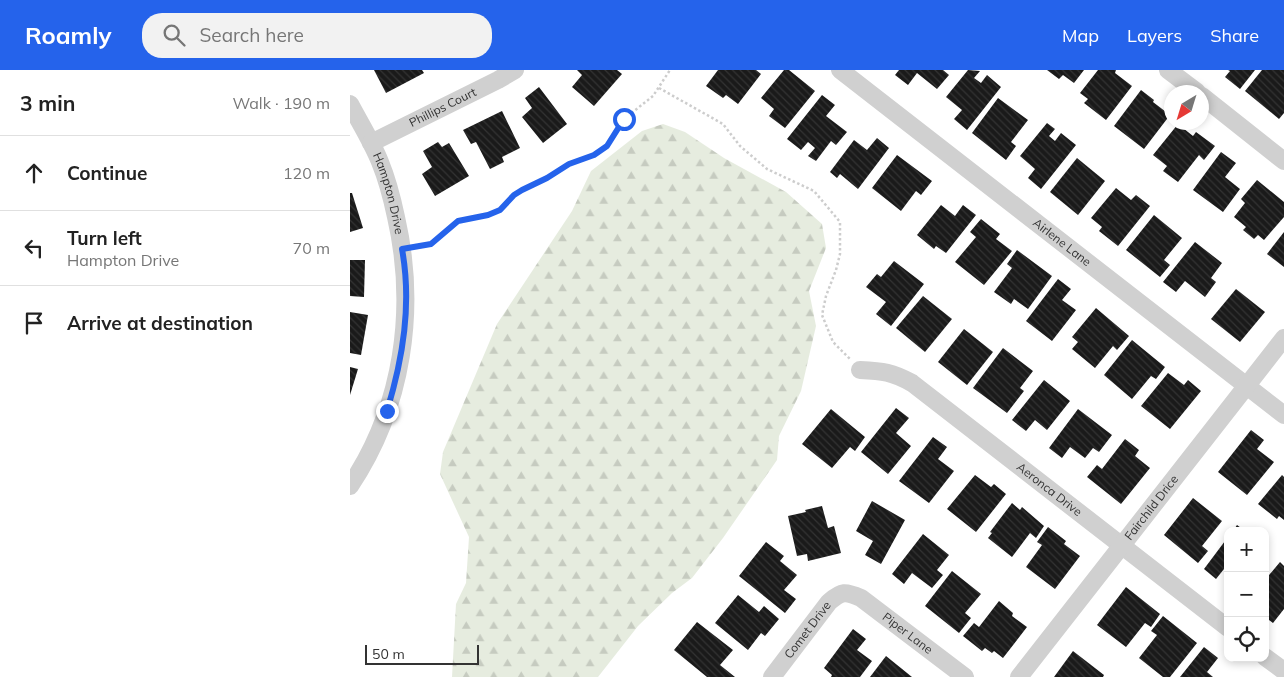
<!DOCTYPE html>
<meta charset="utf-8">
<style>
:root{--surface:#fff;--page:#f2f2f2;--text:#222;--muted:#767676;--line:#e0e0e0;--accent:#2563eb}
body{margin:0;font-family:Mulish,sans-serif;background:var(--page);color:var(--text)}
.controls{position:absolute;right:15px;bottom:15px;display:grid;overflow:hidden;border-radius:10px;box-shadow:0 2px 8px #0003}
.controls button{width:45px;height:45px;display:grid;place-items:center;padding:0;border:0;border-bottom:1px solid var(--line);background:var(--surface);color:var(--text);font:25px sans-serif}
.compass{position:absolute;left:814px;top:15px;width:45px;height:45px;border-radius:50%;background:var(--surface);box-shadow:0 2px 8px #0003;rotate:218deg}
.scale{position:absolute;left:15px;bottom:12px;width:114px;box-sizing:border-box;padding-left:5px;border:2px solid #333;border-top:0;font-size:14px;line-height:18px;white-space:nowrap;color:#333;-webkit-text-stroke:4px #fff;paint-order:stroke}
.stop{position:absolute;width:15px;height:15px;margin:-11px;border:4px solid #2563eb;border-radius:50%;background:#fff}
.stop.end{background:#2563eb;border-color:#fff;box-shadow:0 1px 5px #0008}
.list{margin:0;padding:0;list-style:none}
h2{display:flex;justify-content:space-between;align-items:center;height:65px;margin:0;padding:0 20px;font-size:21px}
h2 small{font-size:16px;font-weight:400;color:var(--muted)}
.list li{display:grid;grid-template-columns:32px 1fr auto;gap:15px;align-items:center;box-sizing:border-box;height:75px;padding:0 20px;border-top:1px solid var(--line)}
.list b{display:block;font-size:19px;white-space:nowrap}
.list p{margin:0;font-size:16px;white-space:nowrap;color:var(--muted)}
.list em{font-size:16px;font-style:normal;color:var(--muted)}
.icon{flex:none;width:28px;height:28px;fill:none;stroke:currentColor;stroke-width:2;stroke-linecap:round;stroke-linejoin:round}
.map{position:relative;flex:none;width:934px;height:607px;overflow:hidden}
header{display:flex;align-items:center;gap:30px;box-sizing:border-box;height:70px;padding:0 25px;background:var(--accent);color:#fff}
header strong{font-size:24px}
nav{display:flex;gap:28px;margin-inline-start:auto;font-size:18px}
.search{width:350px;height:45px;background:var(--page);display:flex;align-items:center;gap:12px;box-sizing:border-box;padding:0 18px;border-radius:20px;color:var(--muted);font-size:19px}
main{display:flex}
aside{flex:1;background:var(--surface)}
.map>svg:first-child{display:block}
</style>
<header>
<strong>Roamly</strong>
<div class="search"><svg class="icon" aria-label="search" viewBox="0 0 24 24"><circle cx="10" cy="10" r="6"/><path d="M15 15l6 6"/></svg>Search here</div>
<nav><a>Map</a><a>Layers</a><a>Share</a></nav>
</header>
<main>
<aside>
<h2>3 min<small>Walk · 190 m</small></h2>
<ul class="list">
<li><svg class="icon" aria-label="ahead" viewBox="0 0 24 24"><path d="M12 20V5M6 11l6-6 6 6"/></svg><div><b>Continue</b></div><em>120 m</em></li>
<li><svg class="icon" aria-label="left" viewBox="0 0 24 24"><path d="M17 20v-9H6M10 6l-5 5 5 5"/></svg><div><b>Turn left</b><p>Hampton Drive</p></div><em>70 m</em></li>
<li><svg class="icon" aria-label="arrive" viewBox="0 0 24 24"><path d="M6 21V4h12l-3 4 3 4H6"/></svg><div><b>Arrive at destination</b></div></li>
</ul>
</aside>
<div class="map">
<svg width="934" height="607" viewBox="0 0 934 607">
<defs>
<pattern id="forest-firs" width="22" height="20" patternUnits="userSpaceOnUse" patternTransform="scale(1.25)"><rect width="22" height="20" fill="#e6ecdf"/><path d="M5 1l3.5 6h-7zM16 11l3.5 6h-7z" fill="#c6cbc0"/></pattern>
<pattern id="building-back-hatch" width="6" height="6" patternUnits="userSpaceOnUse" patternTransform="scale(1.25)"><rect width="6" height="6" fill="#1a1a1a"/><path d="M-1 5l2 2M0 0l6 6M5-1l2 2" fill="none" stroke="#333"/></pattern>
</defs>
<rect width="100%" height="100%" fill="#fff"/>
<!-- forest -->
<path fill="url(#forest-firs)" d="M313,54L335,62L374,88L436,122L472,154L476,178L459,221L466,256L451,321L429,366L427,390L373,468L342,508L322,523L288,556L248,607H102L106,534L116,513L119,467L90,404L93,382L147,254L222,141L241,101L292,61Z"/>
<!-- building -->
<g fill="url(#building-back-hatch)">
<path d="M24,0H72L74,3L36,23Z"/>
<path d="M227,0H267L272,4L244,36L222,17L232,5Z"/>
<path d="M368,0H406L411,4L388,34L376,25L373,28L356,16Z"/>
<path d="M434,0H439L465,21L435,58L419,46L424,39L411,28Z"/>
<path d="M549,0H593L599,5L587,19L567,3L558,15L545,5Z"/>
<path d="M618,0L630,1L624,8L631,13L637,5L651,17L617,60L604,49L612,40L596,27Z"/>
<path d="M697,0H734L724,13L713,5L709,9Z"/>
<path d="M748,0H766L765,3L782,16L756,50L734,33L738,29L730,23Z"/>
<path d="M878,0H905L890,19L875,7L880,1Z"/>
<path d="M912,0H934V43L929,49L895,21Z"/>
<path d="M189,17L217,54L193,73L172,47L182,38L175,28Z"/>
<path d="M791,20L804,30L803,32L820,45L794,79L764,56Z"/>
<path d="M472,25L485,35L476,46L497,62L486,75L481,71L466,91L458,86L465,78L458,72L451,80L437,69Z"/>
<path d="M648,28L678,50L661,72L666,76L656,90L622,63Z"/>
<path d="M152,41L170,78L152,87L154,92L140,99L126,72L121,74L113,60Z"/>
<path d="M697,53L705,59L699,66L705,71L711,63L726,75L691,119L678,108L685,99L670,86Z"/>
<path d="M828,54L843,66L846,62L865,76L854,90L849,85L828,112L813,101L817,96L803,85Z"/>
<path d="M527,68L539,78L508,119L490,104L487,108L480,102L504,70L517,80Z"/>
<path d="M88,72L92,77L99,73L119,106L85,126L72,104L82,97L73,81Z"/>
<path d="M871,82L886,93L875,107L890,119L873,142L843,120Z"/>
<path d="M547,85L582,111L571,125L566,121L551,141L522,118Z"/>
<path d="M727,88L755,111L728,145L700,122Z"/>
<path d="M907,110L934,132V147L914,170L908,165L904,169L893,160L896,157L884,147L895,133L891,129Z"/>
<path d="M766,118L781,130L786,125L800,136L768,176L749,161L752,157L741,148Z"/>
<path d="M0,123H2L13,158L0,162Z"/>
<path d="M591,135L605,146L613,135L626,145L596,183L586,176L584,179L567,165Z"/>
<path d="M804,145L832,168L814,190L820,195L810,207L776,180Z"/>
<path d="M631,149L650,164L646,169L662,181L634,215L605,192L626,167L620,162Z"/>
<path d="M934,162V197L917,184Z"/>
<path d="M845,172L872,193L861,208L866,212L855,227L835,211L826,222L813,212Z"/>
<path d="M667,180L702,206L678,239L664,229L661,234L644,222L662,198L657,194Z"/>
<path d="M0,190H15L14,227L0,226Z"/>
<path d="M544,191L574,214L541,256L526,244L536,232L516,217L527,204L531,207Z"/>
<path d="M708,209L721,219L712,230L726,240L702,271L676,251Z"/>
<path d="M886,219L915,242L890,272L861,249Z"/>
<path d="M573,226L602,249L575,282L546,258Z"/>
<path d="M746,238L779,266L767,280L763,276L745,298L722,279L728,272L722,267Z"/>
<path d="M0,242L18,245L11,285L0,283Z"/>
<path d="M614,259L643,282L617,315L588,292Z"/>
<path d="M782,270L815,297L806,309L801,306L782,329L754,305Z"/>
<path d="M653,278L683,301L670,318L674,321L657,343L623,318Z"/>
<path d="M0,297L8,299L0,325Z"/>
<path d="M818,303L834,315L838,310L851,321L820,359L791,336Z"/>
<path d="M694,310L720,331L697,360L685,350L676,361L662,350Z"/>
<path d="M546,338L559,348L546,363L561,376L538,404L511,382Z"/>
<path d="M481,339L515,367L505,381L500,377L482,398L452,374Z"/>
<path d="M728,339L762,365L749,382L743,378L735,388L720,377L712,388L699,378Z"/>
<path d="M901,360L914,370L907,379L924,392L897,425L868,402Z"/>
<path d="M583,367L597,377L588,389L604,401L579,433L549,411Z"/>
<path d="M775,369L789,380L785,386L800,398L771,434L737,407L747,395L752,399Z"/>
<path d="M625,405L641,417L644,414L656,424L626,462L597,439Z"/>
<path d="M932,405L934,407V450L929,446L927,449L908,434Z"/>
<path d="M843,428L872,451L852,476L858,481L848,493L814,465Z"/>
<path d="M522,431L555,450L531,494L515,485L523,471L506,461Z"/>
<path d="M662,433L670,440L672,437L694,456L686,468L680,463L662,487L638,468L642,463L640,462Z"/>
<path d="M472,436L478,458L484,456L491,483L458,491L457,484L447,486L438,446L456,442L455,440Z"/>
<path d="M887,455L895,461H883Z"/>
<path d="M698,457L716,471L714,474L730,486L705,519L676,497L692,475L687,472Z"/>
<path d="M573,464L599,485L587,500L593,505L582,518L562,503L554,514L542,504Z"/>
<path d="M878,467V494L866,509L854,499Z"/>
<path d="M416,472L434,486L430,491L447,505L434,520L446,529L435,543L389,506Z"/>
<path d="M930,492L934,496V539L923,553L915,547V536L919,532L915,529V510Z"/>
<path d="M602,501L631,524L615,543L621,548L609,563L575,536Z"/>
<path d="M776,517L810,544L801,557L795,553L776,577L747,555Z"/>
<path d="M388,525L409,542L414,536L429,549L415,566L411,563L398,580L365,553Z"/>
<path d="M649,531L663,543L662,546L677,557L653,588L644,581L642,583L635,578L632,581L613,566L624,553L629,557Z"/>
<path d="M813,546L847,573L820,607H813L789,588L807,565L801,561Z"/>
<path d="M347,552L383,580L370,595L385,607H357L324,580Z"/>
<path d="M503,559L516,569L507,580L522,591L510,607H481L482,605L474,598Z"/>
<path d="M854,577L868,588L857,602L863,607H830Z"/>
<path d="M723,581L754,605L753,607H704Z"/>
<path d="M536,586L562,607H520Z"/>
</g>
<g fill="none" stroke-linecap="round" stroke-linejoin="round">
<!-- path -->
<g stroke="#cdcdcd" stroke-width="2.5" stroke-dasharray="2.5 2.5" stroke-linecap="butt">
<path d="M309,18L373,54L390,76L417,99L464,121L490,152V184L486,200L476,226L472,245L483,272L500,289"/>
<path d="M68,176L81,174L107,151L138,145L150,140L164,125L172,120L197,108L219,94L244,85L257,76L274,49L303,26L320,0"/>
</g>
<!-- minor -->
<g stroke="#d0d0d0" stroke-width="18">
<path id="s1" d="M490,0L934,345"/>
<path d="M818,0L847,22"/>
<path d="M852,26L934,91"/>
<path id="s2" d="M0,34C10,53 22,72 30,92C37,109 42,128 46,147C67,239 53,337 0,416"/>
<path id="s3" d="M21,73L148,10L165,0"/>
<path id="s4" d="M510,300C533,301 542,302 562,313L878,558"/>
<path d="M915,587L934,601"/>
<path id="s5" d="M422,607L479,532C492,521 495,521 511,528L615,607"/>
<path id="s6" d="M669,607L934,268"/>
</g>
</g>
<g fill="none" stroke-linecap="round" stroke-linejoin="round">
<!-- route -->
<path stroke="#2563eb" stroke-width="6" d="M37,341C53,288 62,234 52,179L81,174L108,151L138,145L150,140L164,125L172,120L197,108L219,94L244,85L257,76L274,49"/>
</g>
<g text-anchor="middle" stroke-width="5" stroke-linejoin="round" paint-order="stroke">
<!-- street labels -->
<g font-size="12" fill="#333" stroke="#fff">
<text dy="4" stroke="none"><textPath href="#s3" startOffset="80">Phillips Court</textPath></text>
<text dy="4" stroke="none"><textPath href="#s2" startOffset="98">Hampton Drive</textPath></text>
<text dy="4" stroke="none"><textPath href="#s1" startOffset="281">Airlene Lane</textPath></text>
<text dy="4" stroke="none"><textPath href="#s4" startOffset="228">Aeronca Drive</textPath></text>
<text dy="4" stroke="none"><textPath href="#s6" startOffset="215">Fairchild Drice</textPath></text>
<text dy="4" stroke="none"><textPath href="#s5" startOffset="59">Comet Drive</textPath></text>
<text dy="4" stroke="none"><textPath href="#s5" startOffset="188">Piper Lane</textPath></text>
</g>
</g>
</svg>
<div class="controls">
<button>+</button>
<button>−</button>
<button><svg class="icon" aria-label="locate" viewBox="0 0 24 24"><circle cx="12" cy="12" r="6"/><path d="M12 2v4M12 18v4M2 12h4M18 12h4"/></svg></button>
</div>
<svg class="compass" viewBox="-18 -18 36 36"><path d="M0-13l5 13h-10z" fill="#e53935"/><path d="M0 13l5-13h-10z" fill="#767676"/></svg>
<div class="scale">50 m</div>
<div class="stop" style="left:274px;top:49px"></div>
<div class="stop end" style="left:37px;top:341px"></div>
</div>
</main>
